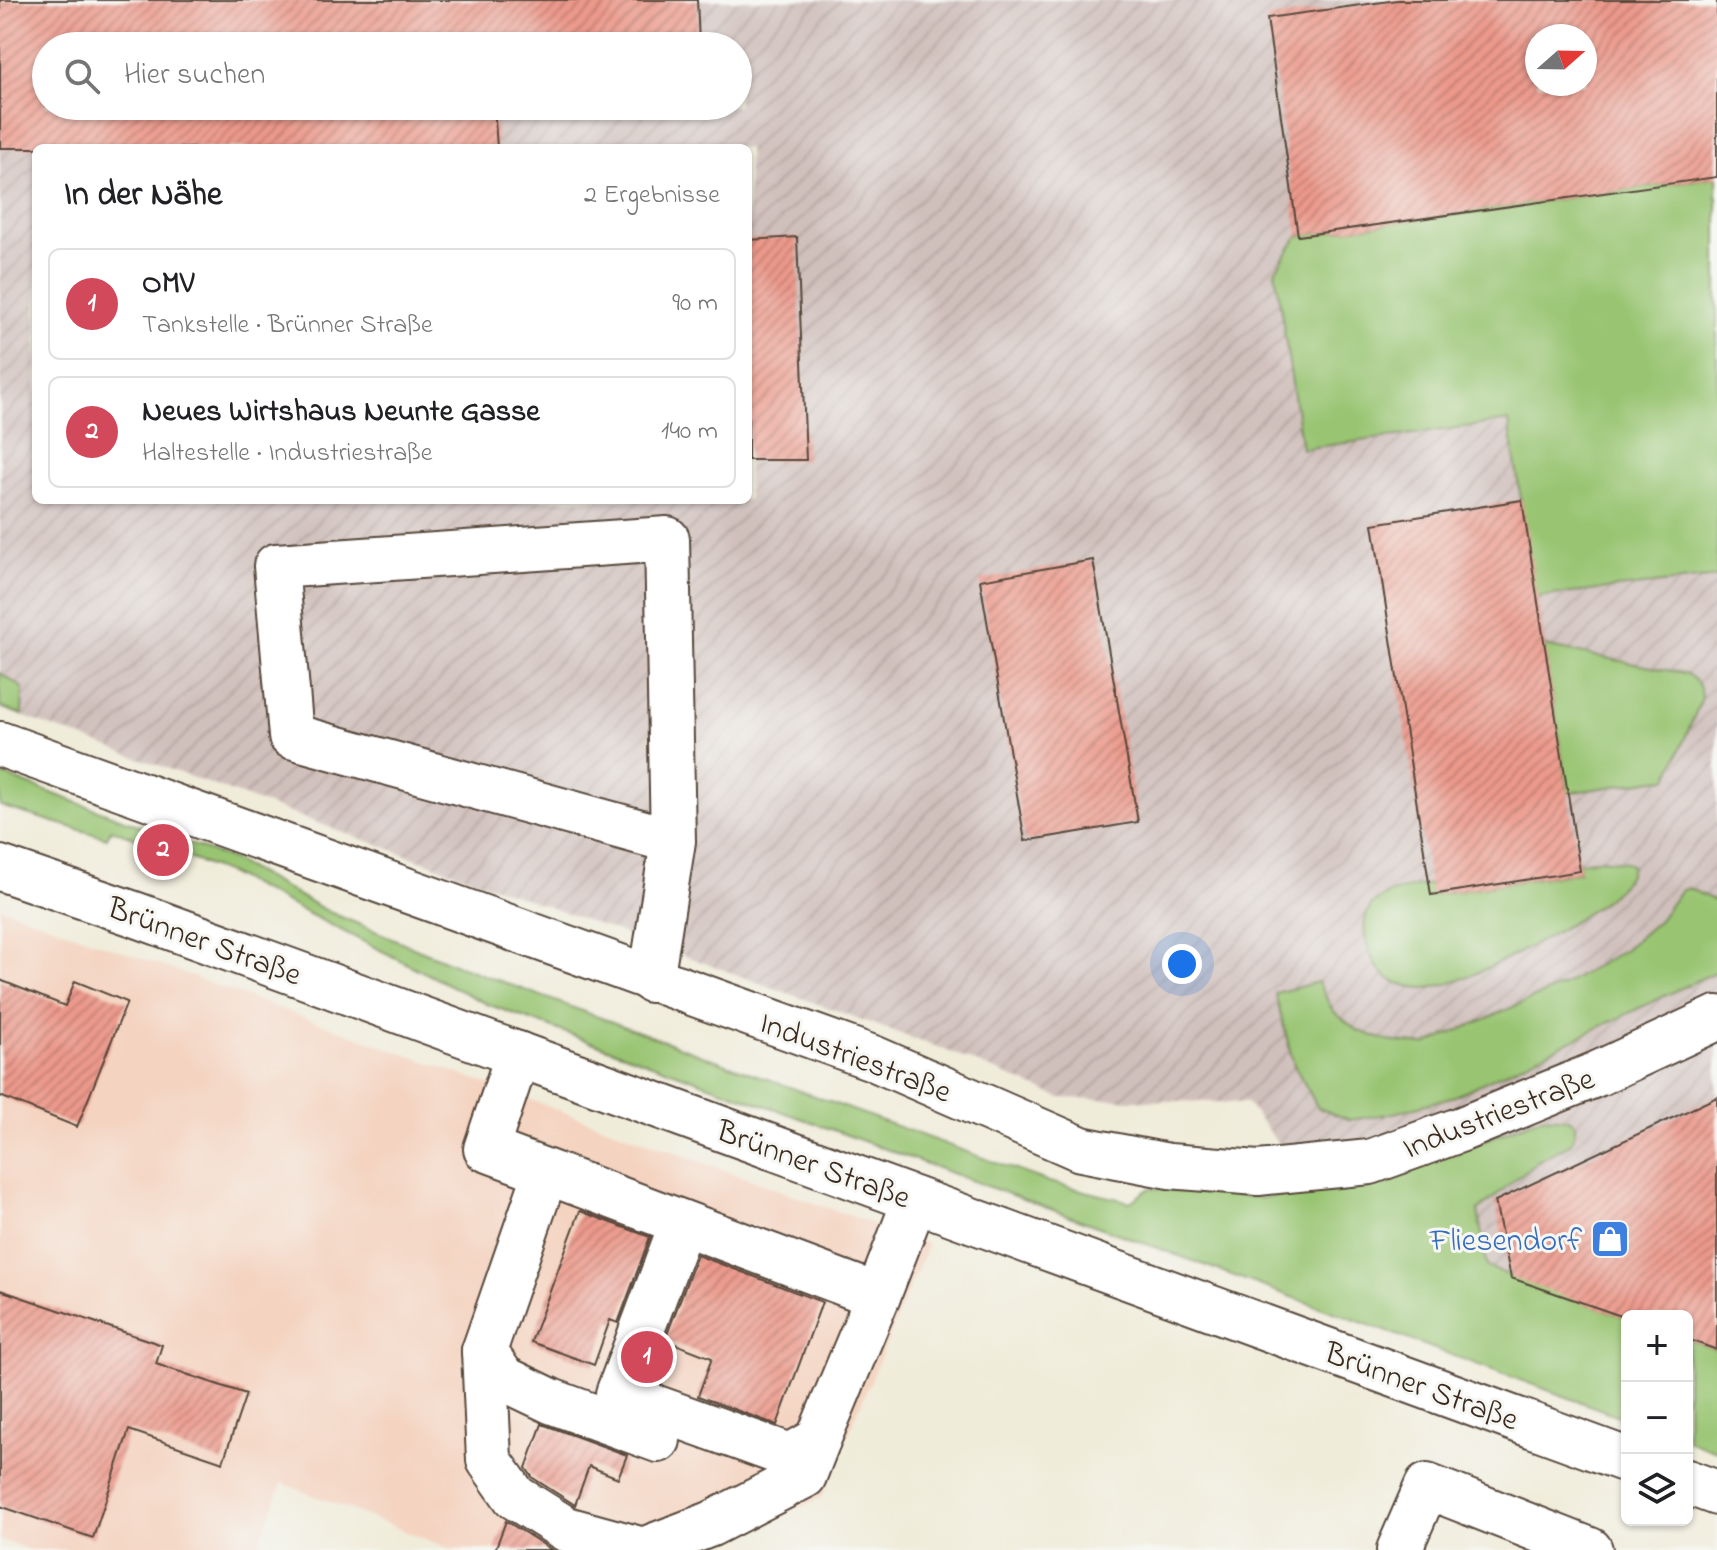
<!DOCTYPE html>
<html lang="de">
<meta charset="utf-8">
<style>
:root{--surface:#fff;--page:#f2f2f2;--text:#202124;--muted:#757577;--line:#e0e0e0;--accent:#d1495b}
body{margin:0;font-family:"Indie Flower",sans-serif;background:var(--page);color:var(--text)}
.controls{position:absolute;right:24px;bottom:24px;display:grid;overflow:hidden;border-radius:12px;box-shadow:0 2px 6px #0004}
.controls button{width:72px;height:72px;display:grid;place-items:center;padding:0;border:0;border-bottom:2px solid var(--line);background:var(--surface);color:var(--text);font:40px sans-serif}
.compass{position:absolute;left:1525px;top:24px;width:72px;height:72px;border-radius:50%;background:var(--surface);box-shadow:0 2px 6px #0004;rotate:70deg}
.you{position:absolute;left:1182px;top:964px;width:28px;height:28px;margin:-20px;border:6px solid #fff;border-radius:50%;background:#1a73e8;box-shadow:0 0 0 12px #1a73e833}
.badge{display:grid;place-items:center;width:52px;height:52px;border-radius:50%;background:var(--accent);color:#fff;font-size:26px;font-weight:700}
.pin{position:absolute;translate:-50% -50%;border:4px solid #fff;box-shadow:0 2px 8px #0006}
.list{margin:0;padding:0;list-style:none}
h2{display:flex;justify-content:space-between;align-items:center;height:104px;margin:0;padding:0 32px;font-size:34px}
h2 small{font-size:26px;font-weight:400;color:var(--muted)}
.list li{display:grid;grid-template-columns:52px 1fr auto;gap:24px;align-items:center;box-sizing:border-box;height:112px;margin:0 16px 16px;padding:0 16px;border:2px solid var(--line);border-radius:12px}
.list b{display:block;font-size:30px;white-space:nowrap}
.list p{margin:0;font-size:26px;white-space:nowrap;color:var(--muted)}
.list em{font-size:26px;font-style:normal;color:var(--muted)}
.icon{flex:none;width:44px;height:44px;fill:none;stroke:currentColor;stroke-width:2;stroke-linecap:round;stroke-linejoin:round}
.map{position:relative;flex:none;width:1717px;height:1550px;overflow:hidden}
.search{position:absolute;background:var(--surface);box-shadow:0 2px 6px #0004;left:32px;top:32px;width:720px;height:88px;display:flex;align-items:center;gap:20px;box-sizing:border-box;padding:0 28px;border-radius:44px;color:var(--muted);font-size:30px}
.panel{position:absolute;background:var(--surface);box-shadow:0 2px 6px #0004;left:32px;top:144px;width:720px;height:360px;border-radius:12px}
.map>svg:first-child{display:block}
</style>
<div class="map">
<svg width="1717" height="1550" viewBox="0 0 1717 1550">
<defs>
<pattern id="industrial-furrows" width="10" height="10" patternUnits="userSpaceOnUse" patternTransform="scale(2)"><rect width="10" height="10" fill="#d0c0bc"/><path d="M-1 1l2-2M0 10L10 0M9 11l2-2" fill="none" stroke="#b4a5a1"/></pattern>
<pattern id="building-hatch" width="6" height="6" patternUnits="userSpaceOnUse" patternTransform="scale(2)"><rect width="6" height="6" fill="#ec998b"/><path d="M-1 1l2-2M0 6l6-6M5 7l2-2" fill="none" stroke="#c07d71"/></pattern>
</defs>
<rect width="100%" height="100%" fill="#f6f6f2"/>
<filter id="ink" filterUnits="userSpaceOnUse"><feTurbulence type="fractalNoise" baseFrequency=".0125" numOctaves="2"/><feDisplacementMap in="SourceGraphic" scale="16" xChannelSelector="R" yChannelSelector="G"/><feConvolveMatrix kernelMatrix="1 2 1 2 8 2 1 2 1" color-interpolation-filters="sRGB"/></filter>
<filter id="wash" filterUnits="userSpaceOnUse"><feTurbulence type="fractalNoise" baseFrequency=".006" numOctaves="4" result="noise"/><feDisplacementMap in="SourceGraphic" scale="32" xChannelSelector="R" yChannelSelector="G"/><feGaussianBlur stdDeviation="1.8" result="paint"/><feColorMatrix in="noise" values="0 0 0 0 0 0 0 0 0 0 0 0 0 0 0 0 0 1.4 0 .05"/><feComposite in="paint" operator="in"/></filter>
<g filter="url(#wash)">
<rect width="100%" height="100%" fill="#f0ecda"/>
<!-- built -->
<path fill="#f4d3c0" d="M0,907L928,1244L822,1497L704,1550H453L282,1483L257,1550H30L0,1540Z"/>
<!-- industrial -->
<path fill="url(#industrial-furrows)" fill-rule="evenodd" d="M0,0H1717V1350L1687,1339V1316H1627V1318L1511,1278L1370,1263L1247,1103L1061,1098L945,1050L0,708ZM1537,36H1585V84H1537ZM46,46H738V106H46ZM36,148H748V500H36Z"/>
<!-- green -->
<g fill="#99c572" stroke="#6a7848" stroke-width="2">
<path d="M1717,177V577L1536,597L1509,421L1302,449L1275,271L1298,236Z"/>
<path d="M1544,646L1687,674C1697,681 1701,686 1702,698L1668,778L1568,793Z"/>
<path d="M0,673L23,688L22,715L0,707Z"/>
<path d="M0,774L233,860L327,911L454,964L1049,1182L1130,1202L1150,1188L1262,1198L1385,1180L1542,1117L1569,1119L1575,1124V1133L1570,1144L1537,1161L1478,1211L1487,1267L1627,1318V1419L487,1004L228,873L111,829L107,838L0,806Z"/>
<path d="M1601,859L1626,862L1632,866C1629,878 1621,887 1611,895C1581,922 1459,991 1420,988C1411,987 1399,984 1391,980C1371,968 1357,930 1369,909C1380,891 1411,888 1430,884L1432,895L1579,872V862Z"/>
<path d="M1688,888L1717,902V971L1455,1096L1394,1113L1350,1120L1318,1108L1294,1065L1275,993L1318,982L1333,1011L1357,1030L1387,1041L1425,1045L1564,985L1625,949L1659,920L1680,891Z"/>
<path d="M1687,1339L1717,1350V1451L1687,1440Z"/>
</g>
<g id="blocks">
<!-- building -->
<g fill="url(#building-hatch)" fill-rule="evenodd">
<path d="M0,0H697L699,43L664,46H46V106H494L497,148H0Z"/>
<path d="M1397,0H1717V177L1298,236L1267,18ZM1537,36H1585V84H1537Z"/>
<path d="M797,237L806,460H748V240Z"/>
<path d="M1522,500L1580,871L1431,895L1373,524Z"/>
<path d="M1093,560L1138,822L1025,841L980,580Z"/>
<path d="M0,980L65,1006L75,981L127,1002L77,1127L0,1096Z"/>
<path d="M1717,1097V1350L1687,1339V1316H1627V1318L1511,1278L1495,1201Z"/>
<path d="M580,1211L650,1237L618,1323L610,1320L594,1365L531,1342Z"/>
<path d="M697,1255L822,1302L777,1425L698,1396L712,1358L665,1340Z"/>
<path d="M0,1290L162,1345L156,1364L246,1394L223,1462L129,1430L93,1538L0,1506Z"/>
<path d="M542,1424L627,1455L618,1478L589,1466L575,1505L533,1478L526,1468Z"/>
<path d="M506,1521L552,1550H495Z"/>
</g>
</g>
</g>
<g filter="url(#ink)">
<use href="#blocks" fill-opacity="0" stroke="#56473a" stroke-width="2"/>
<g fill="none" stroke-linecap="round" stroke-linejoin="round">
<defs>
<g id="minor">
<path d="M0,744L873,1058L1081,1149L1169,1166L1258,1173L1370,1162L1462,1129L1597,1074L1717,1018"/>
<path d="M651,980L673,841L667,539L276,566L291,736L673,841"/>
<path d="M518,1054L486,1149L878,1296L915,1200"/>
<path d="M546,1172L484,1351L503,1378L551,1401L658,1440"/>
<path d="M682,1223L618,1394L790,1456L818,1440L878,1296"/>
<path d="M484,1351L489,1460L515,1497L566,1529L643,1550L711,1524L804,1476L818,1440"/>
<path d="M1399,1550L1427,1486L1590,1550"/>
</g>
<g id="major">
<path d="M0,868L137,915L1627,1460"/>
<path d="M1687,1482L1717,1493"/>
</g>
</defs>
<!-- minor casing -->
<use href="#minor" stroke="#56473a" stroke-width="48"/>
<!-- major casing -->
<use href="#major" stroke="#56473a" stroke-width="48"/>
<!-- minor -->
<use href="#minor" stroke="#fff" stroke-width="44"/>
<!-- major -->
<use href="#major" stroke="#fff" stroke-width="44"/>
</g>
</g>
<!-- icons -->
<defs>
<symbol id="shop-square" viewBox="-11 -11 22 22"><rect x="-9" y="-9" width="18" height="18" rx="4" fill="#3f7fe0" stroke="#f6f6f2"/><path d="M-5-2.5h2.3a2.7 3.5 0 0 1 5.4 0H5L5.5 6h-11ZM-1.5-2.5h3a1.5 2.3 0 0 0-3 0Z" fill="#fff"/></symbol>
</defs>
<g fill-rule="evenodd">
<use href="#shop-square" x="1588" y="1217" width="44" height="44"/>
</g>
<g text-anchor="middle" stroke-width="6" stroke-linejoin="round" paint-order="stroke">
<!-- street labels -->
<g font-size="32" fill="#3b2a1e" stroke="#f6f6f2">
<text transform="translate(205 940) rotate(20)" y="11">Brünner Straße</text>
<text transform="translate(856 1056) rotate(21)" y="11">Industriestraße</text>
<text transform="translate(1498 1112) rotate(-21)" y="11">Industriestraße</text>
<text transform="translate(814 1163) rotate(20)" y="11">Brünner Straße</text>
<text transform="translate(1422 1385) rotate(20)" y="11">Brünner Straße</text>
</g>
<!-- shop labels -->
<g font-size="32" fill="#366cbe" stroke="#f6f6f2" text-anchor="end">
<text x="1582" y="1250">Fliesendorf</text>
</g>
</g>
</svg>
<div class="controls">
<button>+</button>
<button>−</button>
<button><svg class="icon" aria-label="layers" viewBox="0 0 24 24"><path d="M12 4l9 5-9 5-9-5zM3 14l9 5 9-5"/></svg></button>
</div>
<svg class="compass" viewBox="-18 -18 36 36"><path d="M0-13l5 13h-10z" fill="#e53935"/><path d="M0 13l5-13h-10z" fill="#757577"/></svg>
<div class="you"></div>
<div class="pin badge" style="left:647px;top:1357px">1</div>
<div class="pin badge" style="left:163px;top:850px">2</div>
<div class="search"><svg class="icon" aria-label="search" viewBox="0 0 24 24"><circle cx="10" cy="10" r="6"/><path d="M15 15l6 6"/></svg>Hier suchen</div>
<section class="panel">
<h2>In der Nähe<small>2 Ergebnisse</small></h2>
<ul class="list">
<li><span class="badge">1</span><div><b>OMV</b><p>Tankstelle · Brünner Straße</p></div><em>90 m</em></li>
<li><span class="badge">2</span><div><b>Neues Wirtshaus Neunte Gasse</b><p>Haltestelle · Industriestraße</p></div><em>140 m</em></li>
</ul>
</section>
</div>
